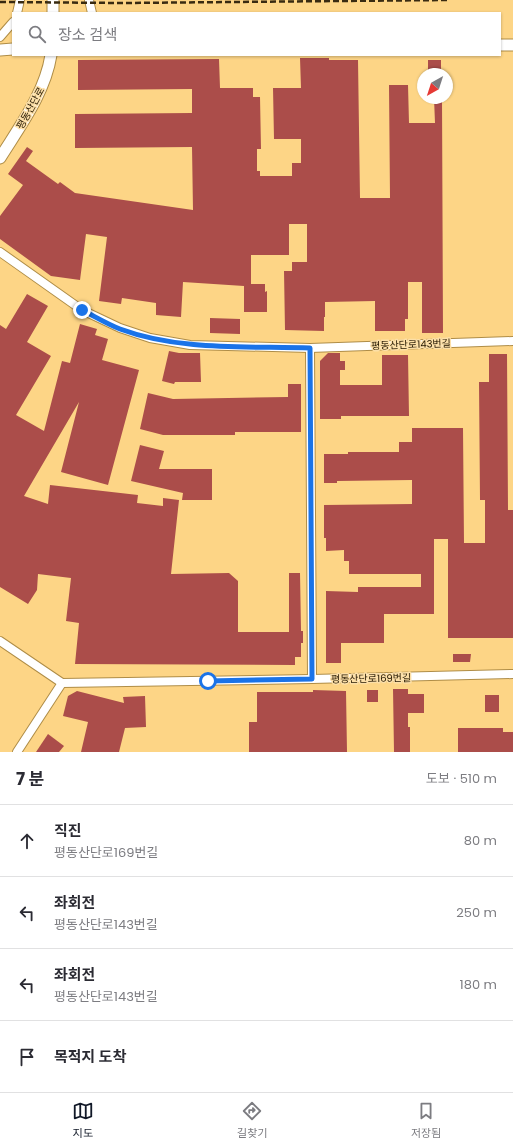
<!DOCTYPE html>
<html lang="ko">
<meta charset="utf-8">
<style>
:root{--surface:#fff;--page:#f7f7f7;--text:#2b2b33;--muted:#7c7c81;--line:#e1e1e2;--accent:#111827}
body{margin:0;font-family:Poppins,"Noto Sans KR",sans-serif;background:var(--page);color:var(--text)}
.compass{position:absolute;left:417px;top:68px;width:36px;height:36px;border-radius:50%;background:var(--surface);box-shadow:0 1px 3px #0004;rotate:219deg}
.stop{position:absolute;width:12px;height:12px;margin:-9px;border:3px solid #1a73e8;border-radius:50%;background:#fff}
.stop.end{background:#1a73e8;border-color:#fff;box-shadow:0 1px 4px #0008}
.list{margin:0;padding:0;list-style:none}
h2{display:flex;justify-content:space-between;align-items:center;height:52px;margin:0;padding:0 16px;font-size:17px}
h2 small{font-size:13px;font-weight:400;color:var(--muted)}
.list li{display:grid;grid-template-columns:26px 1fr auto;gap:12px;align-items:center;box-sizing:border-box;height:72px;padding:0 16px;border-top:1px solid var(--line)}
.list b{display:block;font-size:15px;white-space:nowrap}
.list p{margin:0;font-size:13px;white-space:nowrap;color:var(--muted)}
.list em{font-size:13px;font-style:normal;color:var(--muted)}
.icon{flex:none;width:22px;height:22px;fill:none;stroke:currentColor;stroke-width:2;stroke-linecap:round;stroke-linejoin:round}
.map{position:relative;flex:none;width:513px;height:752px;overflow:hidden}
.search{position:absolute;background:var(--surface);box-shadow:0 1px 3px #0004;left:12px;right:12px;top:12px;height:44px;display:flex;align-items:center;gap:10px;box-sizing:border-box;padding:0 14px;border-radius:0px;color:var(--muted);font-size:15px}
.sheet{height:340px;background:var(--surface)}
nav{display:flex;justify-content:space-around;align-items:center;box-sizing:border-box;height:56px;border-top:1px solid var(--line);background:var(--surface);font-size:11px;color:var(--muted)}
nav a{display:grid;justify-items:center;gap:2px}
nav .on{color:var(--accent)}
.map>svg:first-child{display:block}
</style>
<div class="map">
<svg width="513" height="752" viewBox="0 0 513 752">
<rect width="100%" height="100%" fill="#fcdfa7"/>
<!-- built -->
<path fill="#fdd586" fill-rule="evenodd" d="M0,0H513V752H0ZM13,13H500V55H13ZM423,74H447V98H423Z"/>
<!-- building -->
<g fill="#ab4d4a">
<path d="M300,58H329V60H358L360,198H390L389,85H408L409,123H435L434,98H442L443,333H422V282H408V319H405V331H375V301L325,302V317H324V331L285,330L284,271H292V262H307V224H289V255H251V284H265V292L267,291V312H244V286L183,282L181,317L156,315V303L122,298L121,304L99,301L107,237L86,234L80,280L51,276L0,239V216L23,185L8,174L27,147L33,151L26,161L58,184L60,182L75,193L193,210L192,147L75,148V114L192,113V89L78,90V60L219,59L220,88H253V97H260L261,149H257V171H260V176H292V163H301V139H274L273,88H301Z"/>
<rect x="428" y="60" width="13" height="14"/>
<path d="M27,294L48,306L27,342L51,356L16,415L44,431L62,361L70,363L80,324L97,329L95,335L108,339L102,360L139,370L108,485L61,472L79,402L24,496L48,504L50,485L138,495L137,503L163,506V498L179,500L171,574L229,573L238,581V632H289V573H300L301,631H303V643H301V657H295V665L75,664L79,623L66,621L71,578L38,574L37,590L28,604L0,587V325L6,329Z"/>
<path d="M210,318L240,319V334L210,333Z"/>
<path d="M169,351L179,353H200L201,382H175L174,384L162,381Z"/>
<path d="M328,353H340V361H345V370H340V385H382V355H408L409,416H341V419H320V361Z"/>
<path d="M489,354H507L508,510H513V638H448V539H434V614H384V643H341V663H326V591L358,592V587H421V574H349V561H344V550L326,551V538H324V505L412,504V480L337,481V483H324V454H348V452H399V442H412V428H463L464,543H485V500H480L479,382H489Z"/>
<path d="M288,384H301V432H235V435H163L140,429L148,393L173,399L288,397Z"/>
<path d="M140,445L164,451L159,469H212V500H182L183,493L131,481Z"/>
<path d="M453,654H471L470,662H453Z"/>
<path d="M393,689H408V694H424V713H408V727H410V752H394Z"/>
<path d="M313,690L346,691L347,752H249V722H257V692H313Z"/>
<rect x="367" y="690" width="11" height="12"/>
<path d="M77,691L124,703L123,697L145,696L146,727L125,728L119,752H81L88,722L63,716L68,696Z"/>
<rect x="485" y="695" width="14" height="17"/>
<path d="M458,728H503V732H513V752H458Z"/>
<path d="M48,734L64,746L59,752H36Z"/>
</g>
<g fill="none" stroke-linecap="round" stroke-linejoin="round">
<defs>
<g id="street">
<path d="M89,0L92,13"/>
<path d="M17,13L20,0"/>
<path d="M0,37L13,22"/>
<path d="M0,252L82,310L120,328L150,338L190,345L310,348L513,341"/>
<path d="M310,348L312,679"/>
<path d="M0,641L62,683L312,679L513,674"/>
<path d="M17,752L62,683"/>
</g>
<g id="secondary">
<path d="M53,13V0"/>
<path d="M500,45H513"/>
<path d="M0,50L13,49"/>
<path d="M0,158C20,126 45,93 51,55"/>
</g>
</defs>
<!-- street casing -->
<use href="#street" stroke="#af8d47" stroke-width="10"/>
<!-- secondary casing -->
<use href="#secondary" stroke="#af8d47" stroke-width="13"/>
<!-- street -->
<use href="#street" stroke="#fff" stroke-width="8"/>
<!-- secondary -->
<use href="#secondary" stroke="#fff" stroke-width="11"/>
<!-- rail -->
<path stroke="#392b11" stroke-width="2.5" stroke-dasharray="6 3" stroke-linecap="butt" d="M0,2L122,3L450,0"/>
</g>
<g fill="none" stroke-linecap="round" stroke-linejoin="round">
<!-- route -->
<path stroke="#1a73e8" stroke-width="5" d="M82,310C94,316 107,324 120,329C179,351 247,346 310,348L312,679L208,681"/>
</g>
<g text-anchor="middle" stroke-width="3" stroke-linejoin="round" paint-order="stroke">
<!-- street labels -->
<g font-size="10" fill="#231600" stroke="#fcdfa7">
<text transform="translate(30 108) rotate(-61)" y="4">평동산단로</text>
<text transform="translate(411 344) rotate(-2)" y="4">평동산단로143번길</text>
<text transform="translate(371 678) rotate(-1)" y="4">평동산단로169번길</text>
</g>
</g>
</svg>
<svg class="compass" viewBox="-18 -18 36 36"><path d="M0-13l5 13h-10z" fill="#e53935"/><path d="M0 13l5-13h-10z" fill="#7c7c81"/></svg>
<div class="stop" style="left:208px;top:681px"></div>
<div class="stop end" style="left:82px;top:310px"></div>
<div class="search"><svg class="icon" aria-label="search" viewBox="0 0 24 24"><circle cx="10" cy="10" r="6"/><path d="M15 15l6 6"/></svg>장소 검색</div>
</div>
<section class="sheet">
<h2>7 분<small>도보 · 510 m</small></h2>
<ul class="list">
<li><svg class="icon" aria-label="ahead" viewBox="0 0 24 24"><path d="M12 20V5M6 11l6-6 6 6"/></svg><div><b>직진</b><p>평동산단로169번길</p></div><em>80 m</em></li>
<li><svg class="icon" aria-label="left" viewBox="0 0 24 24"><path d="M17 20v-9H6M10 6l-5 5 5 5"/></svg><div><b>좌회전</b><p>평동산단로143번길</p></div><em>250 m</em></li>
<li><svg class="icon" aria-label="left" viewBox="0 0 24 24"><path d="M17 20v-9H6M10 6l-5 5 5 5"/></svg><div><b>좌회전</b><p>평동산단로143번길</p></div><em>180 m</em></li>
<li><svg class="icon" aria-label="arrive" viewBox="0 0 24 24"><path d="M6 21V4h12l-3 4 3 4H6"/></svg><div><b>목적지 도착</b></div></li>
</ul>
</section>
<nav>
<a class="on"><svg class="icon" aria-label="map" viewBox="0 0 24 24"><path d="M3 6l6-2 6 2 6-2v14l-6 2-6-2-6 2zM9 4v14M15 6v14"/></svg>지도</a>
<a><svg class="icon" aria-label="directions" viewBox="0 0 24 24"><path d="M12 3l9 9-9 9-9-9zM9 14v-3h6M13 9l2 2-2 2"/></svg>길찾기</a>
<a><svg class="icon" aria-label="saved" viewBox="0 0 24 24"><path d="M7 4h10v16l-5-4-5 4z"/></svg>저장됨</a>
</nav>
